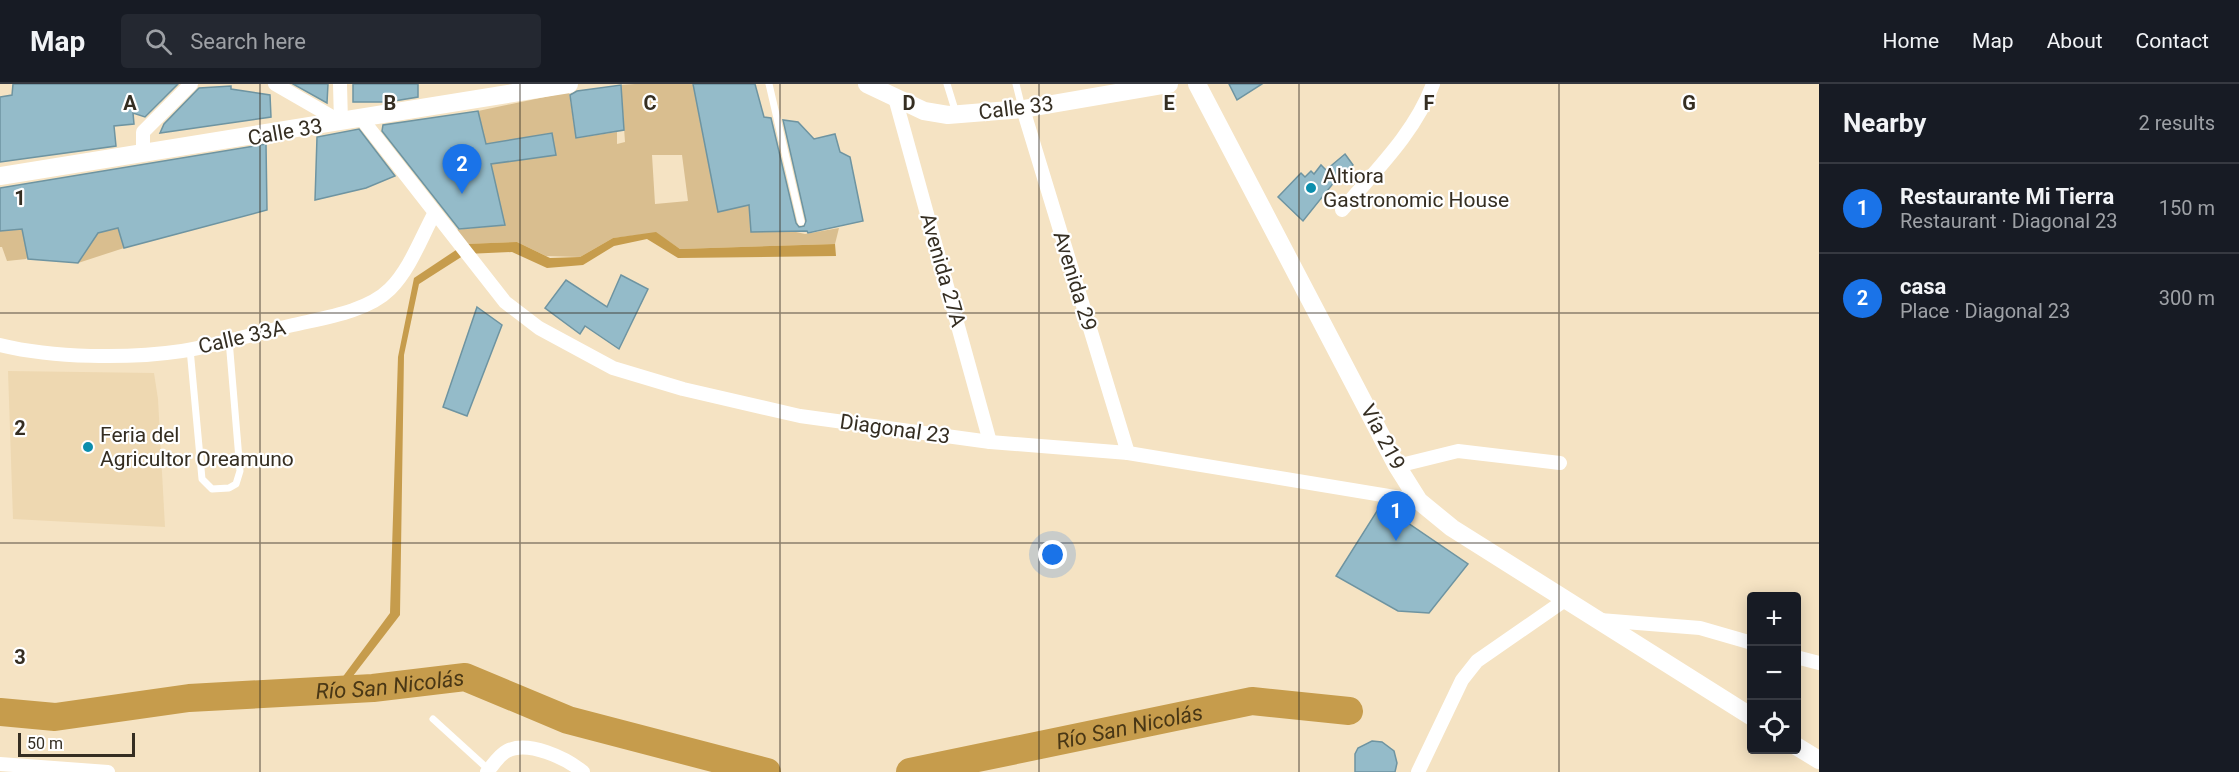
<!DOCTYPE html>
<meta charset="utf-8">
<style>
:root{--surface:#171b24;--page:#242831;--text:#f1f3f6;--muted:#9ea1a6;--line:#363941;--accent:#1a73e8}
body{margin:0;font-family:Roboto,sans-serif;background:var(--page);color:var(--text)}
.controls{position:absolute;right:18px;bottom:18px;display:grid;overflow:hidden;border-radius:6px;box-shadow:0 3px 15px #0003}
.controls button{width:54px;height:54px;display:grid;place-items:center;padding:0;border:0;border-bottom:2px solid var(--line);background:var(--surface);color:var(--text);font:30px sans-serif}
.scale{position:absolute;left:18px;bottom:15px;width:117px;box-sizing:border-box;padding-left:6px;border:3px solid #352e22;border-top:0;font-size:16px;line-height:21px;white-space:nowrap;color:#352e22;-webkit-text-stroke:4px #fff;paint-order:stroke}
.you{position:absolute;left:1053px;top:471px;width:21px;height:21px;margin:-15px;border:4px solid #fff;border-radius:50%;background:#1a73e8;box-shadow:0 0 0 9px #1a73e833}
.badge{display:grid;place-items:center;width:39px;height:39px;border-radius:50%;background:var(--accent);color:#fff;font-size:20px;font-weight:700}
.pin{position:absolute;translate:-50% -50px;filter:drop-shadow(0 2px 3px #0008)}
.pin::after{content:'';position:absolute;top:32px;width:21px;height:18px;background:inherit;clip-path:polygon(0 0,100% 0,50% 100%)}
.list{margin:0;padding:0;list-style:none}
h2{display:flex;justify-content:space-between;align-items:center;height:78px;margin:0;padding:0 24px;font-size:26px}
h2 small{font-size:20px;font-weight:400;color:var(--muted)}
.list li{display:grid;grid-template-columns:39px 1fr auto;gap:18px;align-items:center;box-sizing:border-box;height:90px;padding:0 24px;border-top:2px solid var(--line)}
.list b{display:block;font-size:22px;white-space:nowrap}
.list p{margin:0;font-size:20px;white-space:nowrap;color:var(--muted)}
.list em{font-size:20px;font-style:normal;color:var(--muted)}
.icon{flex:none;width:33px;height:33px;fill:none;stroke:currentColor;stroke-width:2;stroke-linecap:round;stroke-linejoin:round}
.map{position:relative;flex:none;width:1819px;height:688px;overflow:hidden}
header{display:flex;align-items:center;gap:36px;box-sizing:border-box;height:84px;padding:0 30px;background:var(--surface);border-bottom:2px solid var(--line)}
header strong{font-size:28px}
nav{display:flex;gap:33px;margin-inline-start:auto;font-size:21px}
.search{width:420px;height:54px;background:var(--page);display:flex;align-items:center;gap:15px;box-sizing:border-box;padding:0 21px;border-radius:6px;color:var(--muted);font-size:22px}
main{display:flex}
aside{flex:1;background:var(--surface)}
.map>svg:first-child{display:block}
</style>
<header>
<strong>Map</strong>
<div class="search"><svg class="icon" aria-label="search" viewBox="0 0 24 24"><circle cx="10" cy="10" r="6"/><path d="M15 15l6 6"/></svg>Search here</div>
<nav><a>Home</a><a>Map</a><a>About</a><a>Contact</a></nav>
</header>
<main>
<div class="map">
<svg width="1819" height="688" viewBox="0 0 1819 688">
<rect width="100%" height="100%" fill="#f5e3c3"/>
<!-- built -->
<path fill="#eed8b1" d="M8,287L154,289L158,315L165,443L13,435Z"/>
<!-- green -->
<g fill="#d9be8f" fill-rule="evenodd">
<path d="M635,0H693L718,128L749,121L751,147L787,146L805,150L839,144L835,160L680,165L656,149L613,154L580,173L546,172L517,158L465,160L454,146L505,141L491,80L556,70L552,49L486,60L478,27L569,8L576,54L617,48V60L625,58L621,1ZM652,71H682L688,117L655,120Z"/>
<path d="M21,140L52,150L26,175L7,177L2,163H0V147Z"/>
<path d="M118,144L124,164L78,179L98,149Z"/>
</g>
<!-- water -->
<path fill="#c69c4c" d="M656,148L680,165L835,160L836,172L678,174L647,155L614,162L583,181L547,184L512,168L466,170L419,200L404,271L400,531L343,605L333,606L390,529L398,273L414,194L465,160L517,158L550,174L580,173L613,154Z"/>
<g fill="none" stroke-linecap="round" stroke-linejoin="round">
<!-- river -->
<g stroke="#c69c4c" stroke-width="28">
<path id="s1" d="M0,628L55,633L189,614L373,604L465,593L568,636L767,688"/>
<path id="s2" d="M910,688L1252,617L1349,627"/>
</g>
</g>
<!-- building -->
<g fill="#94bbc9" stroke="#6e94a1" stroke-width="1.5">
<path d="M13,0H178L145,33L133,29L134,40L114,42L116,62L0,78V13L12,11Z"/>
<path d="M293,0H328L327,19Z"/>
<path d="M353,0H418V13L388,18H353Z"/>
<path d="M693,0H755L764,33L771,34L796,139L799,143L804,142L806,137L783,36L798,38L814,55L835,50L840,68L850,73L863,137L808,149L807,147L751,148L749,121L718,128Z"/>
<path d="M1229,0H1262L1237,16Z"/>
<path d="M621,1L624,46L576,54L570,11L577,7Z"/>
<path d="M231,2V5L270,11L271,33L160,49L164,40L199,4Z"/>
<path d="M478,27L486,60L552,49L556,71L491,80L505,141L459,145L382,47L383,41Z"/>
<path d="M359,45L395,92L366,104L315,116L317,53Z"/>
<path d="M266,60L267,126L124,164L118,144L98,149L78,179L28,175L22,145L0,147V104Z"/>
<path d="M1345,70L1353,81L1335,97L1303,137L1278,113L1301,89L1305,93L1311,87L1314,90L1321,81L1326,86Z"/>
<path d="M621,191L648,205L619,265L585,242L580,250L545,224L566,196L607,223Z"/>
<path d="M477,223L502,241L467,332L443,323Z"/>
<path d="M1377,427L1399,433L1468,480L1429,529L1398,527L1336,492Z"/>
<path d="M1372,657L1382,658L1394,667L1397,679L1395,688H1355V670L1358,664Z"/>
</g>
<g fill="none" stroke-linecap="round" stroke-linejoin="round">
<!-- lane -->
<g stroke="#fff" stroke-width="7">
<path d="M769,0L801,138"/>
<path d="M947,0L956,29"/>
<path d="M1016,0L1022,24"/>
<path d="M190,265L202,395L212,405L229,404L236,400L240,387L229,256"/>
<path d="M433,635L489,686"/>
</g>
<!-- street -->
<g stroke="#fff" stroke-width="14">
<path d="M275,0L341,38"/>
<path d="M340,0L341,38"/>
<path d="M895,14L990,358"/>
<path d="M1023,25L1128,369"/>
<path d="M361,34L505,218L539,244L613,284L683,305L800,332L990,358L1128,369L1419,417"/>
<path d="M143,70V48L191,0"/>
<path d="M1342,126C1375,87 1415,49 1433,0"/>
<path d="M0,261C53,274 128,275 182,267C219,261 256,249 293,241C323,234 367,228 390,205C410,185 421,154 434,130"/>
<path d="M1397,382L1458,367L1560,379"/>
<path d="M1600,536L1700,544L1752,559"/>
<path d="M1796,573L1819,579"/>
<path d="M0,680L108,688"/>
<path d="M487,688C493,681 499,671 507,667C528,656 566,674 583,688"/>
<path d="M1418,688L1462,596L1477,577L1565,516"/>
</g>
<!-- secondary -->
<g stroke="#fff" stroke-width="18">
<path d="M867,0L924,27L948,31L1023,25L1169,0"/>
<path d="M1197,0L1397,382L1419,417L1452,444L1752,633"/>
<path d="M0,92L569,0"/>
<path d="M1796,662L1819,676"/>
</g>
</g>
<!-- grid -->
<path fill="none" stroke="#352e22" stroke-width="1.5" stroke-opacity="0.55" d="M260,0V688M520,0V688M780,0V688M1039,0V688M1299,0V688M1559,0V688M0,229H1819M0,459H1819"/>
<!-- markers -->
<g fill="#0b8ead" stroke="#fff" stroke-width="2">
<circle cx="1311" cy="104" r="6"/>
<circle cx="88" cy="363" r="6"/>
</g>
<g text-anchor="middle" stroke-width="4.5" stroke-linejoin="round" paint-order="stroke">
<!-- street labels -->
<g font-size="21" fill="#352e22" stroke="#fff">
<text transform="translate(1016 24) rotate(-7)" y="7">Calle 33</text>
<text transform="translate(285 48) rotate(-10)" y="7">Calle 33</text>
<text transform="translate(943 186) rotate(74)" y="7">Avenida 27A</text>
<text transform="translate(1075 197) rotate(73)" y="7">Avenida 29</text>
<text transform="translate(242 253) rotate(-13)" y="7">Calle 33A</text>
<text transform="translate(895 345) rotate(8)" y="7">Diagonal 23</text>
<text transform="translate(1383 353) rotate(62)" y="7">Vía 219</text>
</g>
<!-- poi labels -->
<g font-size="21" fill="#352e22" stroke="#fff" text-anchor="start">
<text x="1323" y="99">Altiora<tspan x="1323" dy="24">Gastronomic House</tspan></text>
<text x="100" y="358">Feria del<tspan x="100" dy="24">Agricultor Oreamuno</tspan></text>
</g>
<!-- water labels -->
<g font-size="22" font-style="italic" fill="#493715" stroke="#fff">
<text dy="8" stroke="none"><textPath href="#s1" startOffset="392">Río San Nicolás</textPath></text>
<text dy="8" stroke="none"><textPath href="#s2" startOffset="224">Río San Nicolás</textPath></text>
</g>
</g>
<g font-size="20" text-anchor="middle" font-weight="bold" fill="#352e22" stroke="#fff" stroke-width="4.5" stroke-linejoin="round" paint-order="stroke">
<text x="130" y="26">A</text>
<text x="390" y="26">B</text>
<text x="650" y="26">C</text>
<text x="909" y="26">D</text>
<text x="1169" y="26">E</text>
<text x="1429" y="26">F</text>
<text x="1689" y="26">G</text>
<text x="20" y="121">1</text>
<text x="20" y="351">2</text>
<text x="20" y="580">3</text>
</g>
</svg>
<div class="controls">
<button>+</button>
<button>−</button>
<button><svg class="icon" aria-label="locate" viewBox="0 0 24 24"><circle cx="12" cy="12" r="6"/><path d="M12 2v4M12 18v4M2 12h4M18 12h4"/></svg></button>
</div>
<div class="scale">50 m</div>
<div class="you"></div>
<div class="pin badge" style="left:1396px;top:457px">1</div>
<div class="pin badge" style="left:462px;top:110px">2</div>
</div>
<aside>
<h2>Nearby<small>2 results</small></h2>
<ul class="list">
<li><span class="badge">1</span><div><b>Restaurante Mi Tierra</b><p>Restaurant · Diagonal 23</p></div><em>150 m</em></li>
<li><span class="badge">2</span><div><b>casa</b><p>Place · Diagonal 23</p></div><em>300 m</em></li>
</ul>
</aside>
</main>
